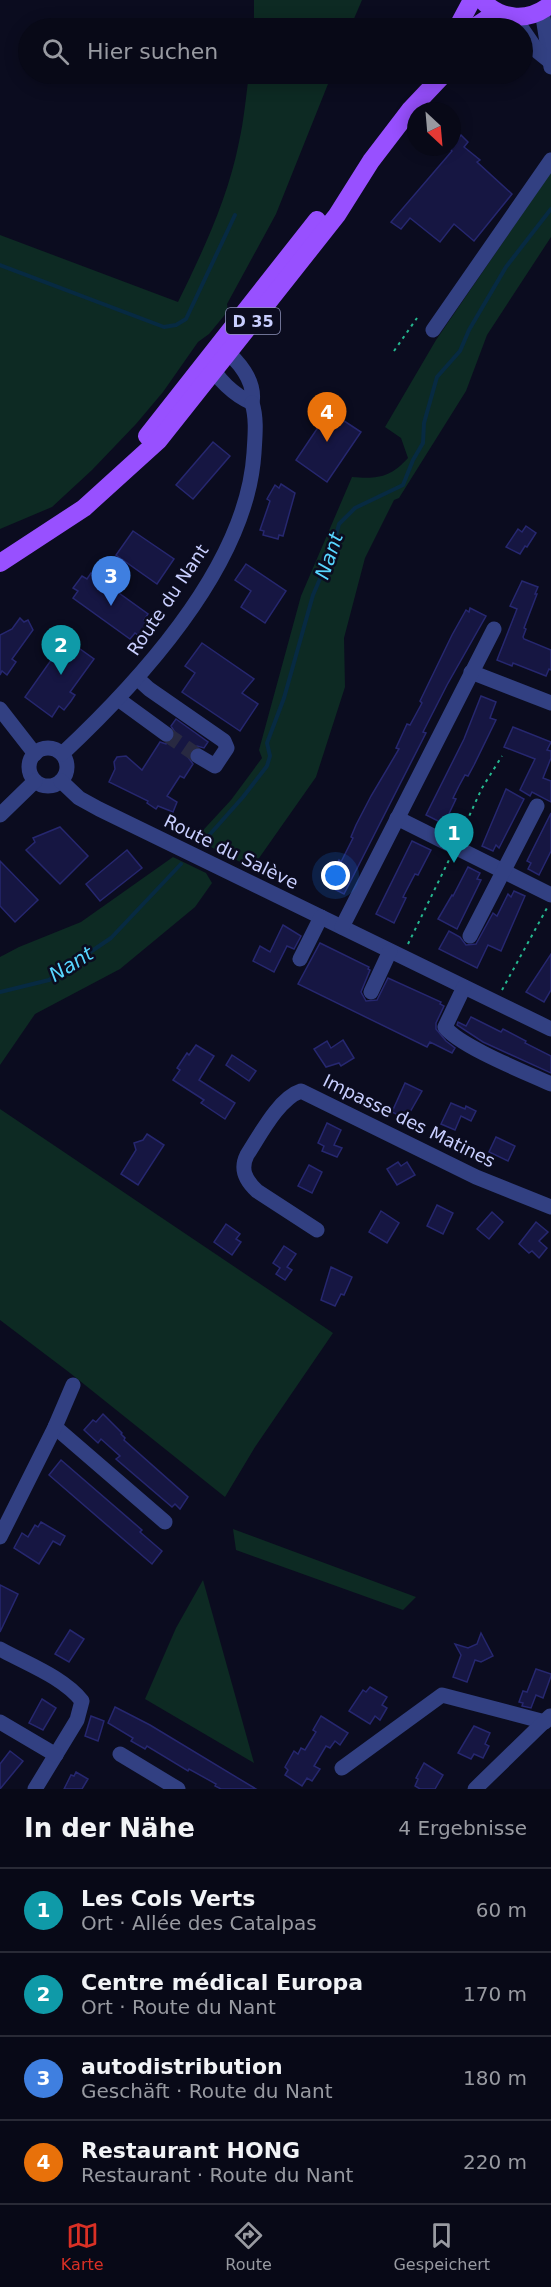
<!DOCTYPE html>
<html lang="de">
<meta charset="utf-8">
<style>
:root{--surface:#080917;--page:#111220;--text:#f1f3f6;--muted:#989aa1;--line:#292a36;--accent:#d93025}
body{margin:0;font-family:"DejaVu Sans",sans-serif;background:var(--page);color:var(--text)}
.compass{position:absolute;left:407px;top:102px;width:54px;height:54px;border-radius:50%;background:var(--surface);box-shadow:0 3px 15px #0003;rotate:154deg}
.you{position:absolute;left:336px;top:876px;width:21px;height:21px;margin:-15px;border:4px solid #fff;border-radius:50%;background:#1a73e8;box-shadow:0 0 0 9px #1a73e833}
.badge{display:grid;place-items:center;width:39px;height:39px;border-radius:50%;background:var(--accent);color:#fff;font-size:20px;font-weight:700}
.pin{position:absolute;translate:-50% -50px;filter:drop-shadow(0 2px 3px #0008)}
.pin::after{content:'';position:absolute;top:32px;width:21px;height:18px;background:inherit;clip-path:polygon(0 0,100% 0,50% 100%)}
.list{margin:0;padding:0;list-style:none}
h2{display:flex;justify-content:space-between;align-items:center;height:78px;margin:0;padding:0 24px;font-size:26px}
h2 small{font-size:20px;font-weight:400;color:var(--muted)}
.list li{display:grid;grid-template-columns:39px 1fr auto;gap:18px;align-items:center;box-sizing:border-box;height:84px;padding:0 24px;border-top:2px solid var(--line)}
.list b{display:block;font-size:22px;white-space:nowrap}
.list p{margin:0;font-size:20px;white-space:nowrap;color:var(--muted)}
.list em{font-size:20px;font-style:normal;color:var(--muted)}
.icon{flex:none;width:33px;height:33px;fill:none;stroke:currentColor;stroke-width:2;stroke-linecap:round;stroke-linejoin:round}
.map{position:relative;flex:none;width:551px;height:1789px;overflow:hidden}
.search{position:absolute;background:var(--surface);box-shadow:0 3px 15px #0003;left:18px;right:18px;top:18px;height:66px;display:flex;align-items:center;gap:15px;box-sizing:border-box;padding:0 21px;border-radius:33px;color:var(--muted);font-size:22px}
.sheet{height:414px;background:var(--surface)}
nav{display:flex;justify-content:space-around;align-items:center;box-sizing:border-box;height:84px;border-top:2px solid var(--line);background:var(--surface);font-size:16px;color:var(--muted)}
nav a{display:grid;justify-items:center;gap:3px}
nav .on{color:var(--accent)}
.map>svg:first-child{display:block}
</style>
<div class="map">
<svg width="551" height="1789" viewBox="0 0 551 1789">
<rect width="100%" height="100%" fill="#0b0c1f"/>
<!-- green -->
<g fill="#0d2a23">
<path d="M254,0H362L350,28H254Z"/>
<path d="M249,74H332L276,214L227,304L228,311L209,334L198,342L163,392L136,424L92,470L52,507L0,529V235L178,302C203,251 228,198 239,142C244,120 246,96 249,74Z"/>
<path d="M551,172V237L487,335L466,391L399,498L394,500L365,558L344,638L345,687L316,777L252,868L195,839L231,800L262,758L259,750L301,596L352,477C377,479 390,478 408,458L401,438L385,427L436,340Z"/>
<path d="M173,857L206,873L212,883L195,907L120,969L35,1014L0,1065V957L19,947L81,922Z"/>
<path d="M0,1109L333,1333L255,1447L225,1497L70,1373L0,1320Z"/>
<path d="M233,1529L416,1597L403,1610L236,1550Z"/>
<path d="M203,1580L254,1763L145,1699L176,1628Z"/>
</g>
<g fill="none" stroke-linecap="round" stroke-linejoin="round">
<!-- stream -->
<g stroke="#072a42" stroke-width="4">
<path d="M0,265L164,327L176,325L186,319L235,215"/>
<path d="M204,841L243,797L267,766L270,756L267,743L284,698L313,595L332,551L339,524L355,508L403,485L413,460L423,443L424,423L437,377L460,351L469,330L506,267L551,209"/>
<path d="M0,992L49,980L111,938L181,864"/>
</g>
</g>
<!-- building -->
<g fill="#161642" stroke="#26276f" stroke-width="1.5">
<path d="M461,135L468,142L464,147L480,160L477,162L512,194L474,241L454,224L440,242L410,218L401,229L391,222L452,151L450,149Z"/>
<path d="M329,411L361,432L327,482L296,460Z"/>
<path d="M213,442L230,456L193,499L176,485Z"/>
<path d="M281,484L295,493L283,536L279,535L278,539L263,535L264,531L260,530L270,501L267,499L275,485L279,488Z"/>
<path d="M526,526L536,533L527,547L525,546L520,554L506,547L518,529L522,532Z"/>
<path d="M133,531L174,559L157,584L116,555Z"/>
<path d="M246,564L286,591L265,623L241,607L251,591L235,580Z"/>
<path d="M91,573L148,614L144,620L148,624L139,636L135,633L130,639L73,598L78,591L73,588L82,576L87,579Z"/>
<path d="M522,581L538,587L535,594H537L524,628L526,629L523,637L524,639L551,650V670L549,669L546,676L513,663L512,666L497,660L517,609L510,606Z"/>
<path d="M470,608L486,616L447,685L423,732L426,733L344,894L326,885L339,860L341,862L353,838L351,837L356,825L371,796L399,749L396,748L407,724L410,725L422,703L420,701L452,635L466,610L469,612Z"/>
<path d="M20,618L24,622L28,620L33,630L12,659L16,662L7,675L2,671L0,675V635L12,629Z"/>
<path d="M66,639L94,659L70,692L75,695L71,701L64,710L59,706L52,717L25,697Z"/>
<path d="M202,643L254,679L242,693L258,704L240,731L182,692L195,673L185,666Z"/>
<path d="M481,696L496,702L490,718L496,720L474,765L468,776L465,775L459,786L453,798L456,799L444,824L426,815L464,739Z"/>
<path d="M176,719L208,742L204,748L197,746L190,751L188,757L193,764L184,778L180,776L167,796L177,802L173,812L158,806L156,809L147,803L148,801L109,782L115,769L114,762L117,757L126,756L142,770L160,742L166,744L173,740L176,734L171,726Z"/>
<path d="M513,727L551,742L547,750L551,751V758L543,778L551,781V802L532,792L530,796L520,790L535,759L504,747Z"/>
<path d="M506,789L524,799L499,848L496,845L493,851L482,846Z"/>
<path d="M551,813V851L539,875L528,869L531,863L527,861Z"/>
<path d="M60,827L88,856L60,884L26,850L35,842L33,838Z"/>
<path d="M412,841L431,850L418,875L415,874L403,897L406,898L394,923L376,914Z"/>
<path d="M127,850L142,868L100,901L86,884Z"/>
<path d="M0,861L38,900L15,922L0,906Z"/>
<path d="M468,867L480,873L477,879L481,880L457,929L438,919L452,895L453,896Z"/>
<path d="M514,891L525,896L501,951L488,945L477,968L439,949L449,931L460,937L466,945L476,944L493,913L497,916L508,894L511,897Z"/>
<path d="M283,925L301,936L294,949L287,946L274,972L253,961L260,946L270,952Z"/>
<path d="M320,943L369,967L368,969L370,970L361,992L366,1001L377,1000L388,978L441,1002L440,1004L444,1006L436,1023V1029L446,1041L455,1048L452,1053L430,1042L427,1047L298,984Z"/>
<path d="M551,954V990L544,1002L526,992Z"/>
<path d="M471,1017L501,1032L503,1029L526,1041L525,1043L551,1056V1073L483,1042L457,1025L458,1022L466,1026Z"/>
<path d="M343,1040L354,1058L341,1066L339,1063L326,1067L314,1049L327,1041L331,1048Z"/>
<path d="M196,1045L214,1056L199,1080L235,1103L225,1119L201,1103L204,1100L173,1080L180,1070L177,1068L187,1053L189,1055Z"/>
<path d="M232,1055L256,1071L249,1081L226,1065Z"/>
<path d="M405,1083L422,1091L406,1119L392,1112Z"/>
<path d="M451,1103L465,1109L466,1106L476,1111L471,1121L461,1116L455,1130L441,1124Z"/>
<path d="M327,1123L341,1130L334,1145L342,1148L337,1157L322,1151L324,1146L318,1143Z"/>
<path d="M147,1134L164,1145L138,1185L121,1174L136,1150L134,1143L143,1140Z"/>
<path d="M496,1137L515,1146L508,1161L489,1152Z"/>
<path d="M398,1162L401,1166L407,1162L415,1175L397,1185L387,1169Z"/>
<path d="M309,1165L322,1172L312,1193L298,1186Z"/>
<path d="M437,1205L453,1213L443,1234L427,1226Z"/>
<path d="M381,1211L399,1223L387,1243L369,1232Z"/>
<path d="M492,1212L503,1222L489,1239L477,1229Z"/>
<path d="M536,1222L548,1232L539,1241L547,1248L539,1258L532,1251L529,1253L519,1244Z"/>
<path d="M226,1224L240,1234L236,1239L241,1242L232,1255L214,1242Z"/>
<path d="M284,1246L296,1254L287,1267L292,1270L285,1280L276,1274L280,1268L273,1263Z"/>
<path d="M331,1267L352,1277L344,1295L341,1294L335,1306L321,1300Z"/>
<path d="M103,1414L122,1433L121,1434L125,1438L124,1440L188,1497L180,1509L175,1504L172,1507L116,1459L120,1456L101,1439L98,1443L84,1430L93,1420L96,1422Z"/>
<path d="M61,1460L142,1530L140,1532L162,1551L152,1564L49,1475Z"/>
<path d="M41,1522L65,1536L60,1545L53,1541L39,1564L14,1548L22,1533L28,1537L35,1525L38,1527Z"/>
<path d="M0,1585L18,1594L0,1632Z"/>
<path d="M70,1630L84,1639L69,1662L55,1654Z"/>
<path d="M481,1633L493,1656L481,1662L475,1660L467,1682L453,1677L461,1655L455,1644L468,1648L477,1644Z"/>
<path d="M536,1669L551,1674V1676L543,1698L536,1695L531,1708L522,1706L523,1703L519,1702L523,1691L527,1692Z"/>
<path d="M370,1687L387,1697L382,1705L387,1708L380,1720L375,1716L370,1724L349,1711L363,1690L366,1692Z"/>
<path d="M42,1699L56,1708L43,1730L29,1723Z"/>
<path d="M115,1707L150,1725L256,1789H221L215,1786L216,1784L189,1769L188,1771L147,1746L145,1749L131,1741L133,1738L108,1723Z"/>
<path d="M91,1716L104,1721L98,1741L85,1736Z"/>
<path d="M321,1716L348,1733L340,1745L335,1741L330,1748L326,1746L314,1766L320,1769L312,1781L307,1778L302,1786L285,1775L288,1770L285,1767L294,1751L298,1754L301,1748L305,1750L316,1732L313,1730Z"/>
<path d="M474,1726L490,1733L485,1744L489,1746L483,1758L474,1754L471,1759L458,1753Z"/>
<path d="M10,1751L23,1761L0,1789V1764Z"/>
<path d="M424,1763L443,1775L435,1789H420L415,1786L418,1779L416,1778Z"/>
<path d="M76,1772L88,1779L82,1789H64L71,1775L74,1776Z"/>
</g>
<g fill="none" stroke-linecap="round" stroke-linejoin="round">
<!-- minor-tunnel -->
<path stroke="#282941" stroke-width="15" stroke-dasharray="15 8" stroke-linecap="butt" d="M166,734L198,756"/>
<!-- path -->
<g stroke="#25b88f" stroke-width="2" stroke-dasharray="3 4.5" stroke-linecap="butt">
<path d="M394,351L417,318"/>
<path d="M460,836L482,788L502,756"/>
<path d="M408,944L449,860"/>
<path d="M502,990L547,908"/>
</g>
<!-- minor -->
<g stroke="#324082" stroke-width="15">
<path d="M542,11L551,67"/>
<path d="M514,17L538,52L548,60"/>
<path d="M433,330L551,160"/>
<path d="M209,362C217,379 234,395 252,403C256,381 238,360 221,347"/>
<path d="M471,672L551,703"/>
<path d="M137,678L149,689L224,741L227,748L215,766L198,756"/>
<path d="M118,699L166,734"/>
<path d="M0,709L35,754"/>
<circle cx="48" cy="767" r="19"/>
<path d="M62,754C140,681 247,565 254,453C255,436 257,419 252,403"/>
<path d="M61,781L79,798L99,809L551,1029"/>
<path d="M0,815L35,781"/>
<path d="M397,818L551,895"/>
<path d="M342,927L494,629"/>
<path d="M470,936L537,806"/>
<path d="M300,959L321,917"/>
<path d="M464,987L445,1027C459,1046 527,1073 551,1084"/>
<path d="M371,992L390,951"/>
<path d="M317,1230L257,1191C245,1180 240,1169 247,1155C260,1135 279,1098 301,1091L476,1177L551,1207"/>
<path d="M55,1427L165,1522"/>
<path d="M0,1537L55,1427L73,1385"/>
<path d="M0,1649C27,1664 63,1677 82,1701L77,1720L35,1789"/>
<path d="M0,1722L56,1755"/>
<path d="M120,1754L178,1789"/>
<path d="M342,1768L442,1695L545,1722"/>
<path d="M475,1789L550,1716"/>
</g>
<!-- major -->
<g stroke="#9850ff" stroke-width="18">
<path d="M482,0C501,21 530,22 551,4"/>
<path d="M457,28L472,0"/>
<path d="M473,28L488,18L504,15"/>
<path d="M147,436L317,220"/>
<path d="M0,563L84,508L159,440L337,215L371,161L410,110L444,74"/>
</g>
</g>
<g text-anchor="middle" stroke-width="5" stroke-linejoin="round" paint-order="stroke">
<!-- shield labels -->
<rect fill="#0b0c1f" stroke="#9094bc" stroke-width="1.5" x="226" y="308" width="54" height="26" rx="4.5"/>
<g font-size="16" font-weight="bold" fill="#c9cfff">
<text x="253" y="327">D 35</text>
</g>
<!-- street labels -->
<g font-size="18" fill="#c9cfff" stroke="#0b0c1f">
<text transform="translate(168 600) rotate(-56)" y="6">Route du Nant</text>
<text transform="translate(231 852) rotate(26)" y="6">Route du Salève</text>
<text transform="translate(409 1121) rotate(26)" y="6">Impasse des Matines</text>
</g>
<!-- water labels -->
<g font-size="20" font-style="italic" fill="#57d5ff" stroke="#0b0c1f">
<text transform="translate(329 556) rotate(-71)" y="7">Nant</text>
<text transform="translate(71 964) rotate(-32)" y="7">Nant</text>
</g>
</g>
</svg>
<svg class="compass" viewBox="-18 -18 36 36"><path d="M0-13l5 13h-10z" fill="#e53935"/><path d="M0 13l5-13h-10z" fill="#989aa1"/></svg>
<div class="you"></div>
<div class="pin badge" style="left:454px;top:863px;background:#0f9aa8">1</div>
<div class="pin badge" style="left:61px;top:675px;background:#0f9aa8">2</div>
<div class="pin badge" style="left:111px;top:606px;background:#3f7fe0">3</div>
<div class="pin badge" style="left:327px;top:442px;background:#e8710a">4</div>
<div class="search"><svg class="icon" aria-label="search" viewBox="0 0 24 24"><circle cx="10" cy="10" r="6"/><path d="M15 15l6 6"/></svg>Hier suchen</div>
</div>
<section class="sheet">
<h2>In der Nähe<small>4 Ergebnisse</small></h2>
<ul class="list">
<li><span class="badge" style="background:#0f9aa8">1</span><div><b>Les Cols Verts</b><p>Ort · Allée des Catalpas</p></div><em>60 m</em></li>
<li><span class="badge" style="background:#0f9aa8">2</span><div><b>Centre médical Europa</b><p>Ort · Route du Nant</p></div><em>170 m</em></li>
<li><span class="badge" style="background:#3f7fe0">3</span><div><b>autodistribution</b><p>Geschäft · Route du Nant</p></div><em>180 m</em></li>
<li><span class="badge" style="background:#e8710a">4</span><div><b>Restaurant HONG</b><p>Restaurant · Route du Nant</p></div><em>220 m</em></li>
</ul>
</section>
<nav>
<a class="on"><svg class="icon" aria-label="map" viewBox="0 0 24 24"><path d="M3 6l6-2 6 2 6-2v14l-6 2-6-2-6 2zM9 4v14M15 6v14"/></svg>Karte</a>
<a><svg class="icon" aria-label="directions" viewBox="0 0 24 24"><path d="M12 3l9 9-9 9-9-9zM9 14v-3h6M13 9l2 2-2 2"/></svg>Route</a>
<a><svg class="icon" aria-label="saved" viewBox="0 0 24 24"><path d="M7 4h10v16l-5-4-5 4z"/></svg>Gespeichert</a>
</nav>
